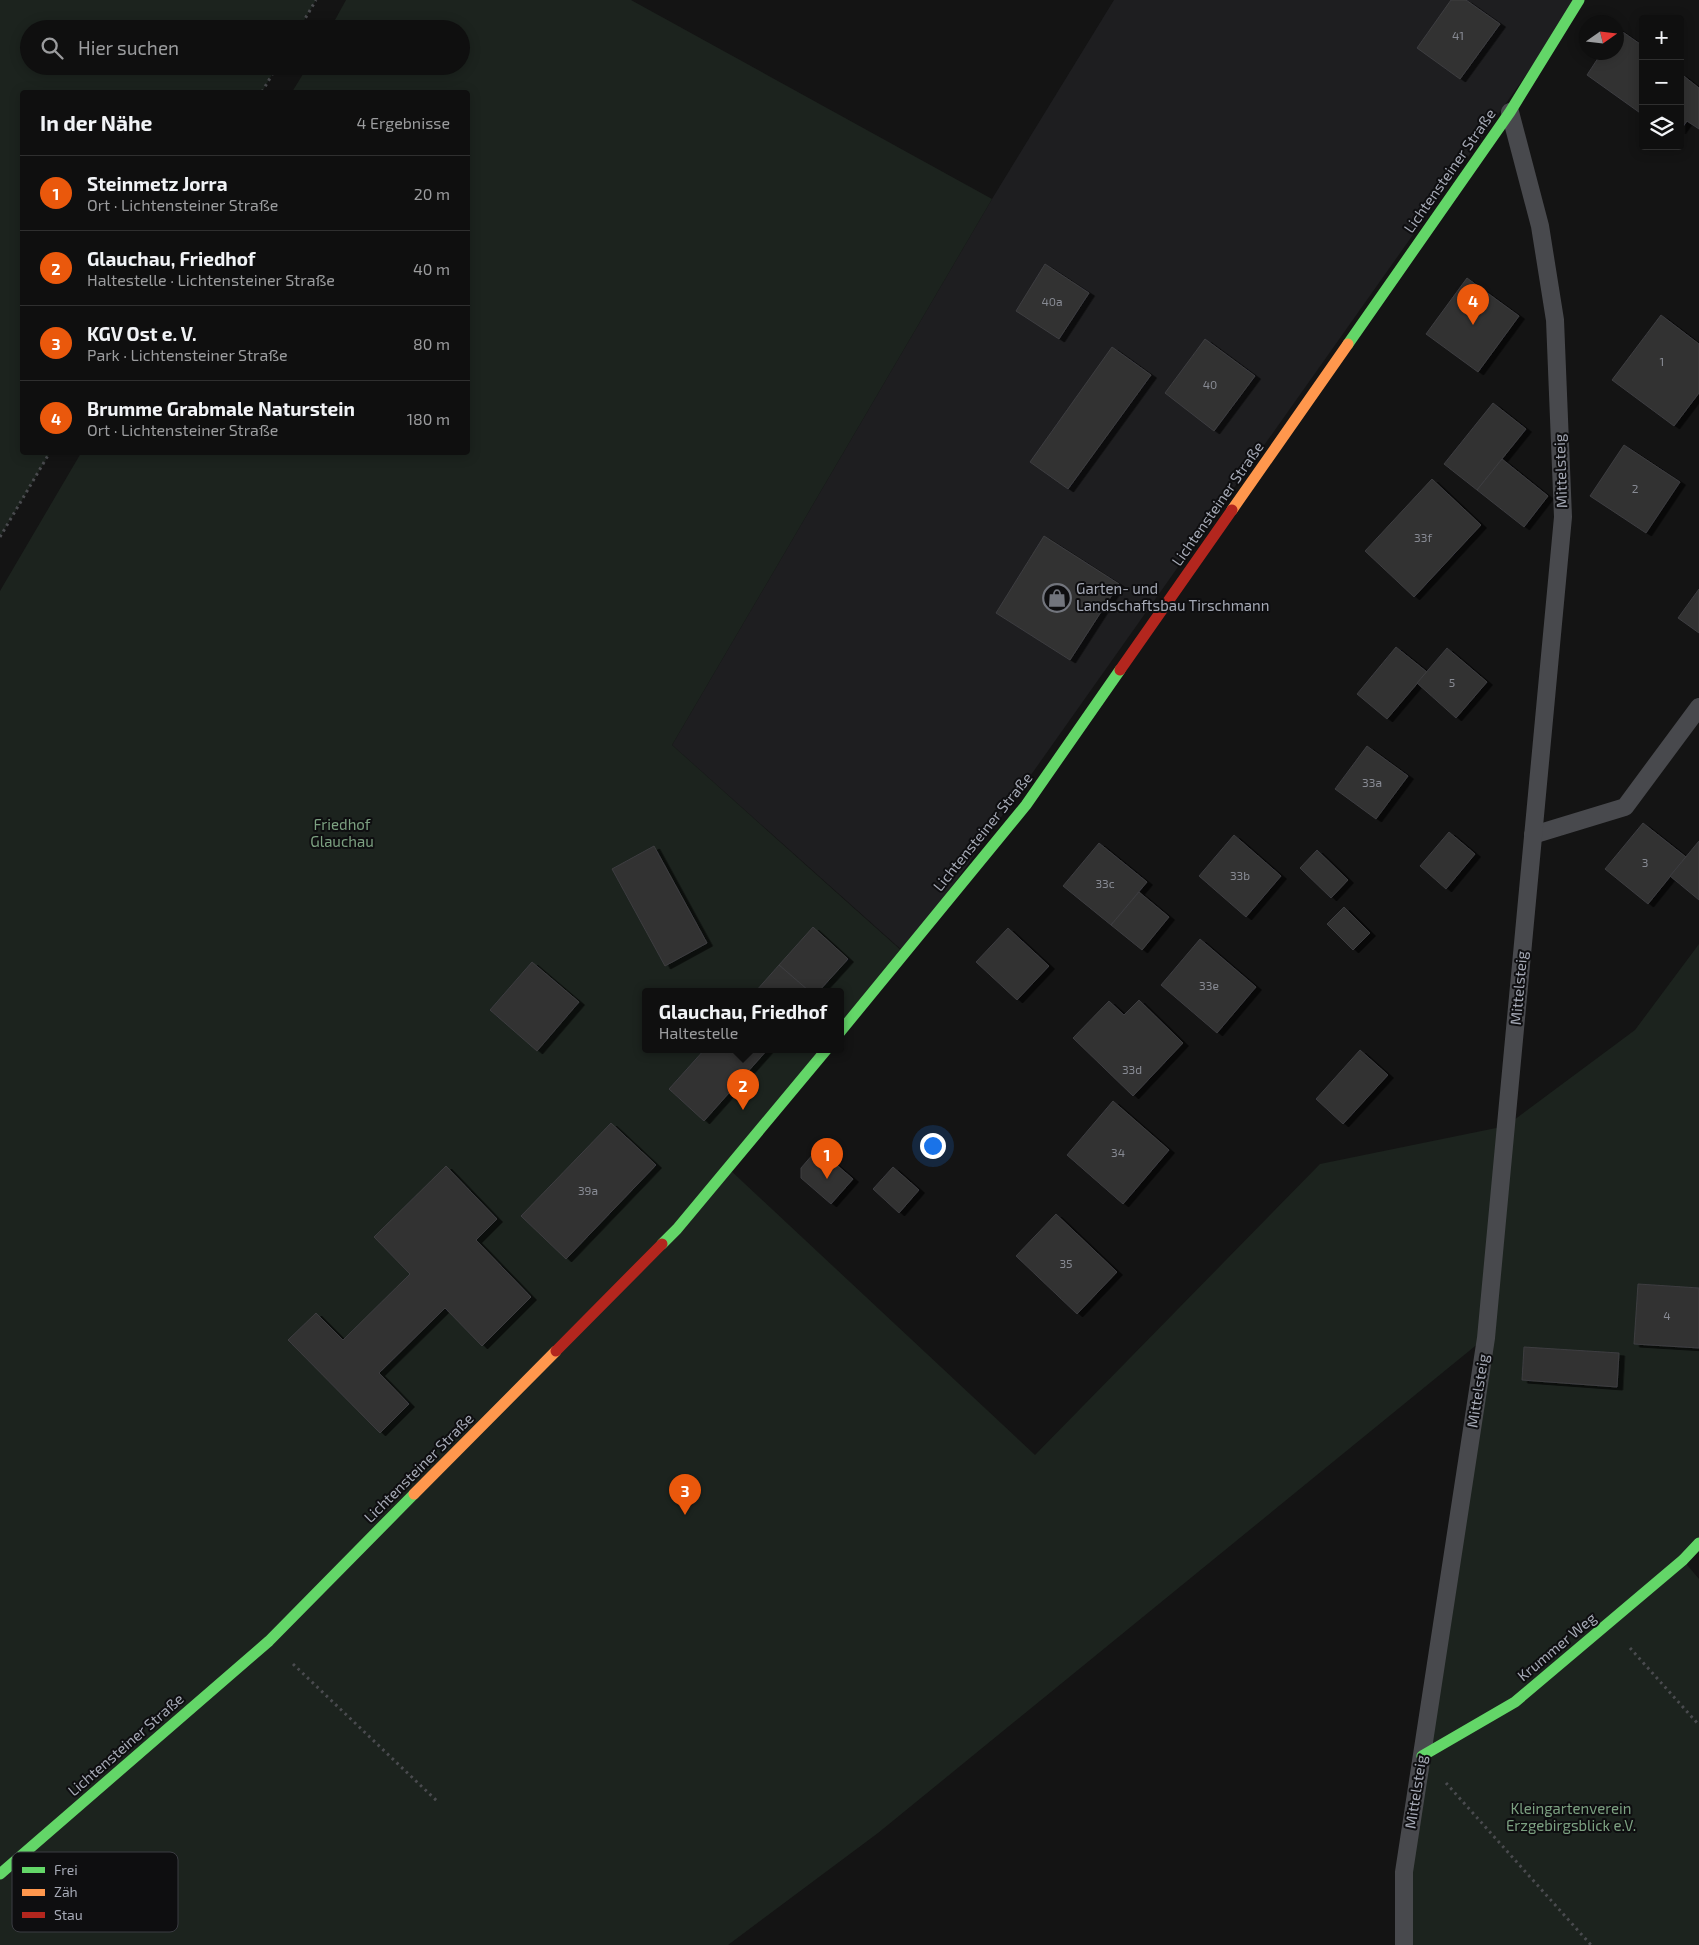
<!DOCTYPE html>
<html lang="de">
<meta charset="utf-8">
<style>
:root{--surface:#0f0f0f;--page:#181818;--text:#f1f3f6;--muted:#9b9c9e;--line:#2f2f2f;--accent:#ea580c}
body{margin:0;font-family:"Exo 2",sans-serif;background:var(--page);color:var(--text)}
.controls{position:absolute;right:15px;top:15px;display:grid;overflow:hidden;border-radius:5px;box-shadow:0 2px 12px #0003}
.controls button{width:45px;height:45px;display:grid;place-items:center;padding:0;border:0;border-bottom:1px solid var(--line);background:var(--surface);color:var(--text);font:25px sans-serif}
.compass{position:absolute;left:1579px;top:15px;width:45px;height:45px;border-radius:50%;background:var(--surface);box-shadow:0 2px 12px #0003;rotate:76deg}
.you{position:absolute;left:932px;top:1145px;width:18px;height:18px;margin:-12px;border:4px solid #fff;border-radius:50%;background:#1a73e8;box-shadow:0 0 0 8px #1a73e833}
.badge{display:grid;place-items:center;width:32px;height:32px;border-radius:50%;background:var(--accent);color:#fff;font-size:16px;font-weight:700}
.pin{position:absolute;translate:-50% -41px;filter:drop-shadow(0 1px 2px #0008)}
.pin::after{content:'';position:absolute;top:26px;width:18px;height:15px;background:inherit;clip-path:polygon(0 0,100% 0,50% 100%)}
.popup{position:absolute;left:642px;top:988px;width:202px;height:65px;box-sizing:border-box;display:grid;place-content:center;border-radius:5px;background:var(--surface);filter:drop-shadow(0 1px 4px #0005);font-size:16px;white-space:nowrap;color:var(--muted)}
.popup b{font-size:19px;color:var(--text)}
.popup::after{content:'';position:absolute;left:50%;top:100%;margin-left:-10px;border:10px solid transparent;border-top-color:var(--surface)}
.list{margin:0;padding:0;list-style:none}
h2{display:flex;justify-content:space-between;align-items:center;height:65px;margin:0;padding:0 20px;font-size:21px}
h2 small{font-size:16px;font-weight:400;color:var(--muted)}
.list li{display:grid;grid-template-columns:32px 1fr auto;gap:15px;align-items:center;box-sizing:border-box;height:75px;padding:0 20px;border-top:1px solid var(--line)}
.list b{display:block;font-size:19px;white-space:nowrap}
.list p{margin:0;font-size:16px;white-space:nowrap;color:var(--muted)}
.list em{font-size:16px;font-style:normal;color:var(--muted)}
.icon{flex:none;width:28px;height:28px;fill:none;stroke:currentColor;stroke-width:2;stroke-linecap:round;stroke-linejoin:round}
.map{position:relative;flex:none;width:1699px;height:1945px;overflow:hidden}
.search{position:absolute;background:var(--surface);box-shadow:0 2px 12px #0003;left:20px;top:20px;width:450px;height:55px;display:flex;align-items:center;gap:12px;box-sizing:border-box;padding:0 18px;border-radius:28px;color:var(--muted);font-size:19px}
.panel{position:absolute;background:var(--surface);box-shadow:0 2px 12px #0003;left:20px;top:90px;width:450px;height:365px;border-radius:5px}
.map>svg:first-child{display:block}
</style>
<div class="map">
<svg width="1699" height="1945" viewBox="0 0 1699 1945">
<defs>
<filter id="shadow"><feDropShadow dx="5.5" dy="3" stdDeviation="0" flood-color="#0009"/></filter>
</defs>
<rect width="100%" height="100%" fill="#141414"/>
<!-- built -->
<path fill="#1e1e20" d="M1114,0H1579L905,953L672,745L992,199Z"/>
<!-- green -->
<g fill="#1c231e">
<path d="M0,0H316L299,29H29V66H277L262,92H22V452L50,453L0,537Z"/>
<path d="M346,0H631L992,199L672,745L904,953L841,1029L840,991H646V1049H825L728,1168L1035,1455L1320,1164L1506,1126L1635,1030L1699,944V1543L1683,1560L1699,1579V1945H1404V1872L1485,1338L878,1833L728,1945H0V591L81,453L468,452V92H292L308,66H461V29H330Z"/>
</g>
<!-- building -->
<g fill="#323233" stroke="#3d3d40" filter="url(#shadow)">
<path d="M1451,0H1466L1500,24L1460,79L1417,48Z"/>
<path d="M1617,28L1643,46V115L1587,75L1602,52H1616Z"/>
<path d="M1680,73L1699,88V129L1687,121L1680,131Z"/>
<path d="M1045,264L1089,293L1059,339L1016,311Z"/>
<path d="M1467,278L1519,316L1478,372L1426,334Z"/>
<path d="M1661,315L1699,344V393L1674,426L1612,380Z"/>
<path d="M1205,339L1255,376L1214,431L1165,393Z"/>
<path d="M1112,347L1151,375L1068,489L1030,462Z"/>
<path d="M1493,403L1526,429L1477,490L1444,464Z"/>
<path d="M1624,445L1680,482L1646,533L1590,496Z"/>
<path d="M1502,459L1548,496L1524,527L1477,490Z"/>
<path d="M1432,479L1481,525L1414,597L1365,551Z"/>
<path d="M1044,536L1119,584L1070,660L996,613Z"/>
<path d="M1699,589V633L1678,618Z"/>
<path d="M1396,647L1427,672L1387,719L1357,694Z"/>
<path d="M1447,648L1487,682L1456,718L1417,683Z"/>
<path d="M1367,746L1408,776L1376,819L1335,789Z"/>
<path d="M1643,823L1686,857L1648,904L1605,869Z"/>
<path d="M1449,832L1475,854L1446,889L1420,866Z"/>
<path d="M1234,835L1281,876L1246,917L1199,876Z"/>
<path d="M1699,841V900L1670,876Z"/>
<path d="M1099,843L1147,882L1111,925L1063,886Z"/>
<path d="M654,846L707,943L665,966L612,869Z"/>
<path d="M1317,850L1348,880L1331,898L1300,868Z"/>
<path d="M1139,892L1169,917L1142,950L1111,925Z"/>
<path d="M1344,907L1370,933L1353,950L1327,924Z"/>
<path d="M813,927L848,959L819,991H809L779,965Z"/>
<path d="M1008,928L1049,966L1017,1000L976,962Z"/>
<path d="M1200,939L1256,987L1217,1033L1161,985Z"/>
<path d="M532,962L579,1002L537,1051L490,1010Z"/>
<path d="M779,965L809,991H756Z"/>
<path d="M1139,1000L1183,1043L1133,1096L1073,1038L1109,1001L1124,1015Z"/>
<path d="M705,1049H768L704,1121L669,1089Z"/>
<path d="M1360,1050L1388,1075L1343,1124L1316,1099Z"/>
<path d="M1113,1101L1169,1150L1123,1204L1067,1155Z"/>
<path d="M611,1123L656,1165L566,1259L521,1216Z"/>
<path d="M814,1153L824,1154L853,1179L831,1204L801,1178V1168Z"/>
<path d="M446,1166L497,1219L476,1240L531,1297L482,1346L445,1308L379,1373L409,1404L380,1433L288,1340L316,1313L343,1340L410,1274L374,1237Z"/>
<path d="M893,1167L919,1190L899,1213L873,1189Z"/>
<path d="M1056,1214L1117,1272L1077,1314L1016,1256Z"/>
<path d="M1638,1284L1699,1288V1348L1634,1344Z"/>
<path d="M1524,1347L1619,1353L1617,1387L1522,1380Z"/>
</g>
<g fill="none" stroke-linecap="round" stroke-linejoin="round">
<!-- path -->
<g stroke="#4a4b4f" stroke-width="3" stroke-dasharray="2.5 4" stroke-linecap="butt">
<path d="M299,29L316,0"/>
<path d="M262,92L277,66"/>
<path d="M0,537L50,452"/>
<path d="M1630,1648L1699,1725"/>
<path d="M293,1664L438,1802"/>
<path d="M1446,1783L1591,1945"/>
</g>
<!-- lane -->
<g stroke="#48494d" stroke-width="18">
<path d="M1533,835L1625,807L1699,707"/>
<path d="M1404,1945V1872L1486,1338L1563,517L1555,320L1540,226L1510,112"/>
</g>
<!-- fast -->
<g stroke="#63d668" stroke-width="11">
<path d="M1348,344L1510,112L1579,0"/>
<path d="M840,1032L1026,805L1120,670"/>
<path d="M662,1244L677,1229L827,1049"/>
<path d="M1422,1756L1515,1702L1683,1560L1699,1543"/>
<path d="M0,1874L269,1641L414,1494"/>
</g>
<!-- slow -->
<g stroke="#ff974d" stroke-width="11">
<path d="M1232,510L1348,344"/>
<path d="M414,1494L556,1351"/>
</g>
<!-- jam -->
<g stroke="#b3261e" stroke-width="11">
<path d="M1120,670L1232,510"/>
<path d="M556,1351L662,1244"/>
</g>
</g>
<!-- icons -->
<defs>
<symbol id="shop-ring" viewBox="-11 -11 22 22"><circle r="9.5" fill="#0e0e10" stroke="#72757d" stroke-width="1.5"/><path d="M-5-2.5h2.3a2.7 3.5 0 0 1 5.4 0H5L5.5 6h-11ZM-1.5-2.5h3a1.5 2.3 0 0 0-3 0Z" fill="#72757d"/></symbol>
</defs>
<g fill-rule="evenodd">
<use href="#shop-ring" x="1041" y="582" width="32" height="32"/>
</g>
<g text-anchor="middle" stroke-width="4" stroke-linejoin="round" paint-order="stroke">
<!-- number labels -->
<g font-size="12" fill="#888b94">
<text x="1458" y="40">41</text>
<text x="1052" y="306">40a</text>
<text x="1662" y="366">1</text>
<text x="1210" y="389">40</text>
<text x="1635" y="493">2</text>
<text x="1423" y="542">33f</text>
<text x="1452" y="687">5</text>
<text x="1372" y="787">33a</text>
<text x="1645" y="867">3</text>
<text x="1240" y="880">33b</text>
<text x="1105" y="888">33c</text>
<text x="1209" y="990">33e</text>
<text x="1132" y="1074">33d</text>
<text x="1118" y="1157">34</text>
<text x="588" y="1195">39a</text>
<text x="1066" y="1268">35</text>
<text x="1667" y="1320">4</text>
</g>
<!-- street labels -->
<g font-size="15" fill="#a5a9b5" stroke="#0e0e10">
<text transform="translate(1450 171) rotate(-55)" y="5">Lichtensteiner Straße</text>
<text transform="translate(1561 471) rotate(-92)" y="5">Mittelsteig</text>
<text transform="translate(1218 504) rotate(-55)" y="5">Lichtensteiner Straße</text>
<text transform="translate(983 832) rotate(-51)" y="5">Lichtensteiner Straße</text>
<text transform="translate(1519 988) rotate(-85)" y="5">Mittelsteig</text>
<text transform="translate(1478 1391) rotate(-81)" y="5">Mittelsteig</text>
<text transform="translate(419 1468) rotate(-45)" y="5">Lichtensteiner Straße</text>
<text transform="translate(1557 1647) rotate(-40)" y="5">Krummer Weg</text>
<text transform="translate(126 1745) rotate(-41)" y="5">Lichtensteiner Straße</text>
<text transform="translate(1416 1792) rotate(-81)" y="5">Mittelsteig</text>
</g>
<!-- poi labels -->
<g font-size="15" fill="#a5a9b5" stroke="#0e0e10" text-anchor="start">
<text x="1076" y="594">Garten- und<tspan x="1076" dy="17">Landschaftsbau Tirschmann</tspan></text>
</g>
<!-- park labels -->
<g font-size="15" fill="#7ca081" stroke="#0e0e10">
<text x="342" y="830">Friedhof<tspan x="342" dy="17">Glauchau</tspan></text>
<text x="1571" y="1814">Kleingartenverein<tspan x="1571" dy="17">Erzgebirgsblick e.V.</tspan></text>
</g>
</g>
<!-- legend -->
<rect x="12" y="1852" width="166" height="80" rx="8" fill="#0e0e10" stroke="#3b3c42" stroke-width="1"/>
<rect x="22" y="1867" width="23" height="6" fill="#63d668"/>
<rect x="22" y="1889" width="23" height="7" fill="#ff974d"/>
<rect x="22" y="1912" width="23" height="6" fill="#b3261e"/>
<g font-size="14" fill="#a5a9b5">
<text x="54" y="1875">Frei</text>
<text x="54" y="1897">Zäh</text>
<text x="54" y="1920">Stau</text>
</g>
</svg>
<div class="controls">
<button>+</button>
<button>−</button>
<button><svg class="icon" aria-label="layers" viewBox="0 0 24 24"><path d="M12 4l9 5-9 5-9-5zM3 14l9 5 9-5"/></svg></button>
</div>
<svg class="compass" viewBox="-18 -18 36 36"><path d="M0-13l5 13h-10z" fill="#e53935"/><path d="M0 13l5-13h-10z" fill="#9b9c9e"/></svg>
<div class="you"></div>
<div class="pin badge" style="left:827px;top:1179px">1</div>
<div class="pin badge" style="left:743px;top:1110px">2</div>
<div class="popup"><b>Glauchau, Friedhof</b>Haltestelle</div>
<div class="pin badge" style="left:685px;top:1515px">3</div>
<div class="pin badge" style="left:1473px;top:325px">4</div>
<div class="search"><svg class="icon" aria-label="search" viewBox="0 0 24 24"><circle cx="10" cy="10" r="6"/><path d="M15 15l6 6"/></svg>Hier suchen</div>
<section class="panel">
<h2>In der Nähe<small>4 Ergebnisse</small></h2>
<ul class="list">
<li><span class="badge">1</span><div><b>Steinmetz Jorra</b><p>Ort · Lichtensteiner Straße</p></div><em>20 m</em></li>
<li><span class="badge">2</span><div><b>Glauchau, Friedhof</b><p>Haltestelle · Lichtensteiner Straße</p></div><em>40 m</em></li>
<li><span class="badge">3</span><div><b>KGV Ost e. V.</b><p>Park · Lichtensteiner Straße</p></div><em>80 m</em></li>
<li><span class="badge">4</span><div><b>Brumme Grabmale Naturstein</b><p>Ort · Lichtensteiner Straße</p></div><em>180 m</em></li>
</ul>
</section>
</div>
